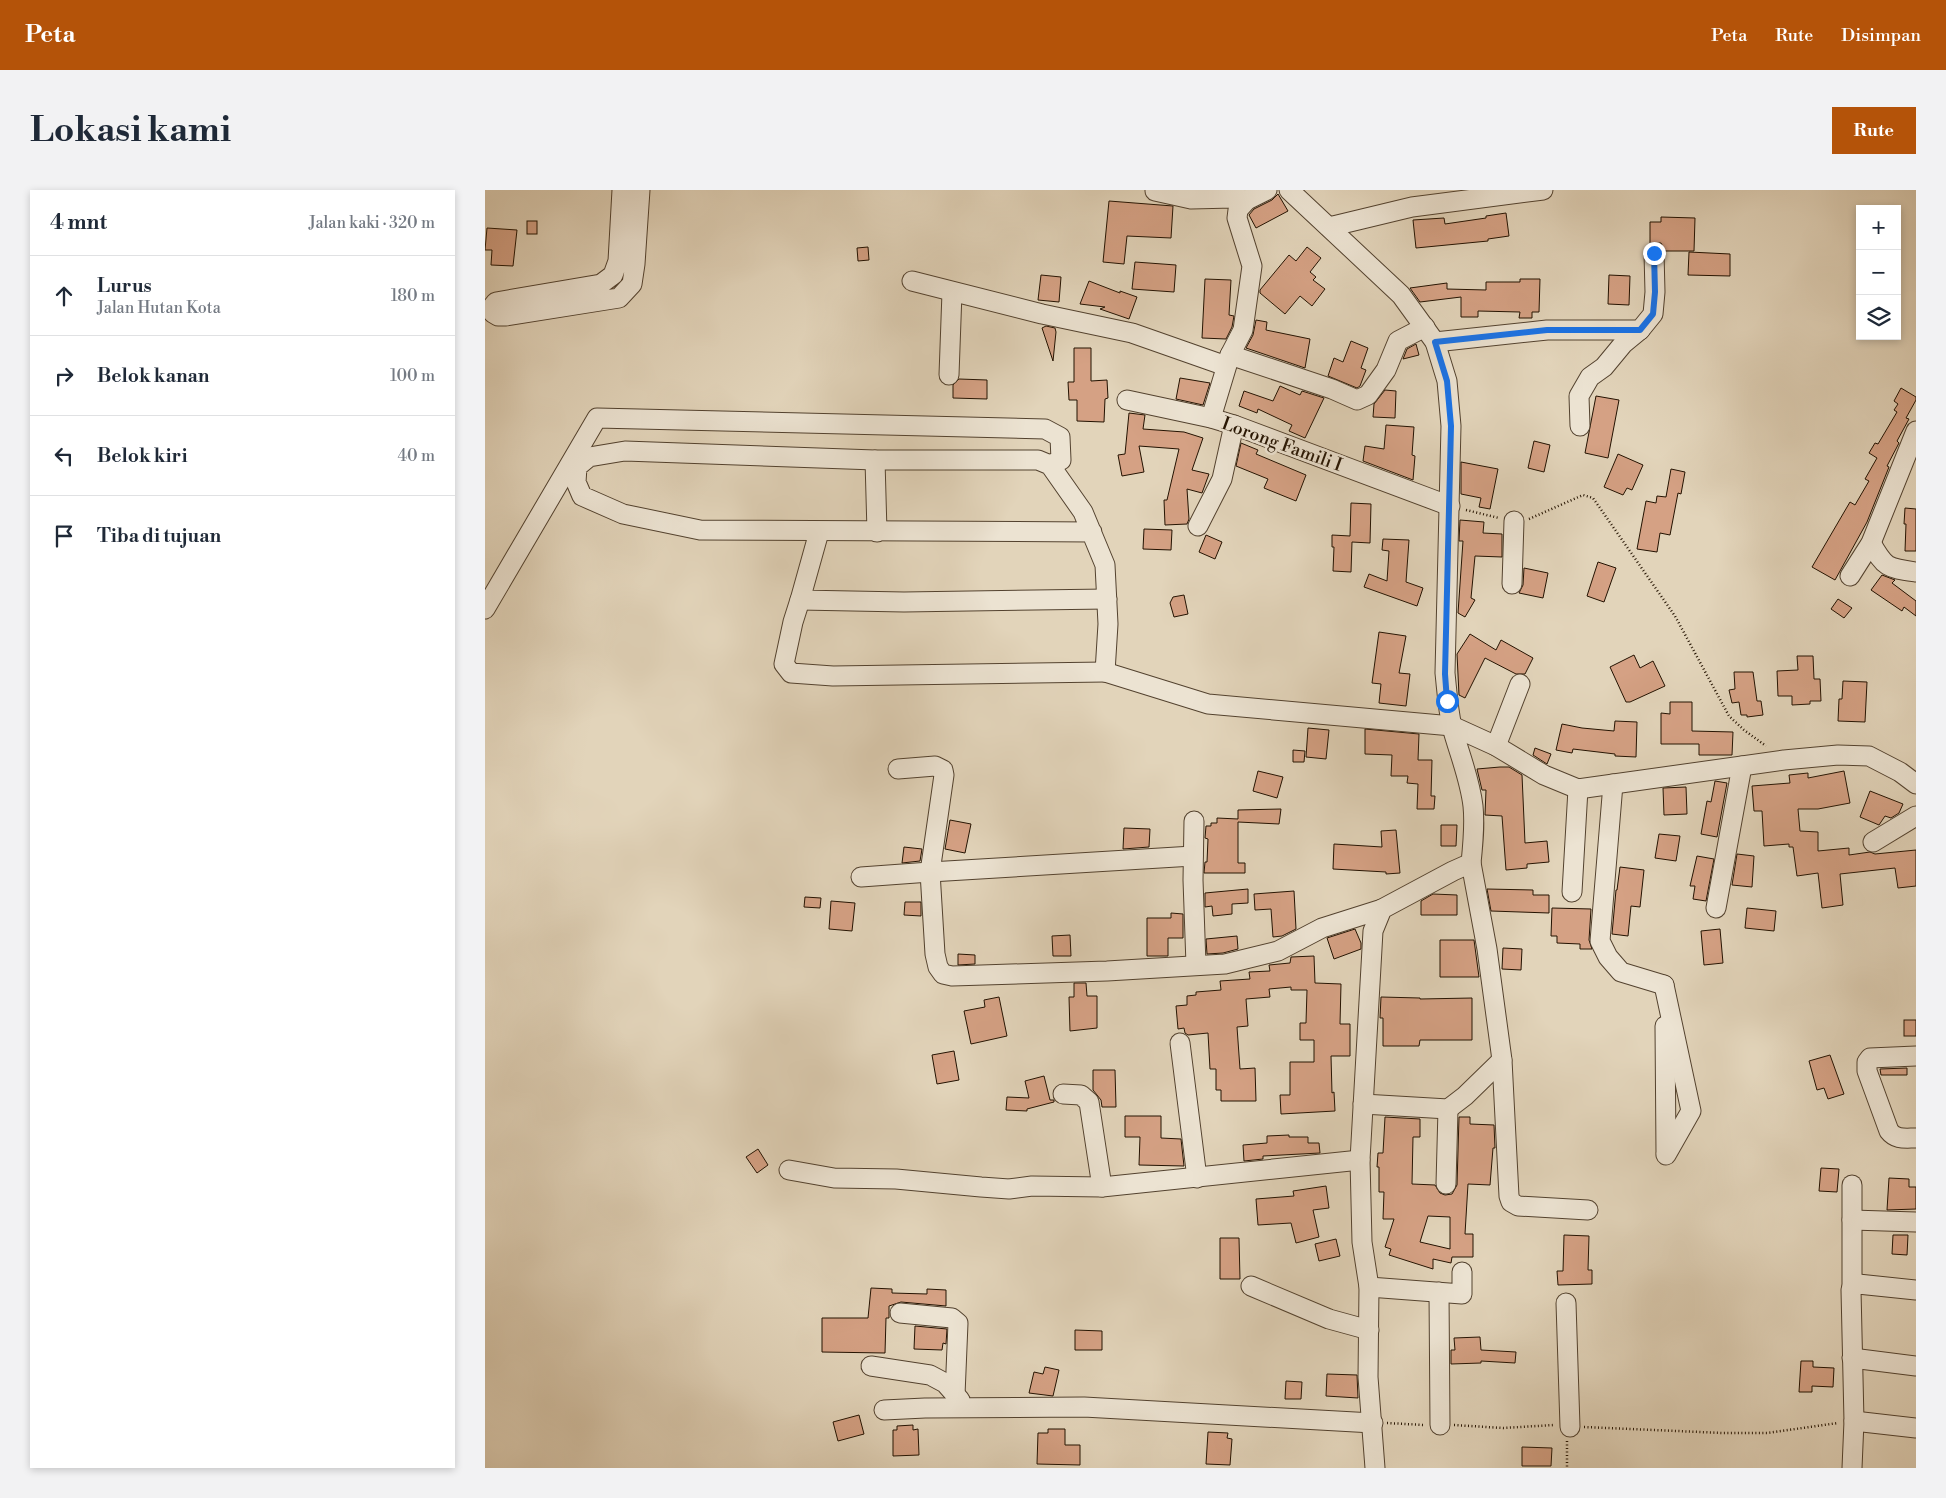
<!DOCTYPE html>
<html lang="id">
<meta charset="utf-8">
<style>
:root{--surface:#fff;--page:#f2f2f3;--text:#1f2937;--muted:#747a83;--line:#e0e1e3;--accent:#b45309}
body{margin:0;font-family:"Libre Bodoni",serif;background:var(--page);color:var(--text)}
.controls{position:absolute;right:15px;top:15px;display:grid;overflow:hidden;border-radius:0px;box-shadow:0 2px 8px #0003}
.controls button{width:45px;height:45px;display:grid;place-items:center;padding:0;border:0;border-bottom:1px solid var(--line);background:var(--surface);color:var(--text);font:25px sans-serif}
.stop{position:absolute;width:15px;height:15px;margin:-11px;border:4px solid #1a73e8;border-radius:50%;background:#fff}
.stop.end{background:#1a73e8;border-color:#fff;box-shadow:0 1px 5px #0008}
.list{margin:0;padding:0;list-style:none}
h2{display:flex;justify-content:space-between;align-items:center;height:65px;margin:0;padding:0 20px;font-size:21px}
h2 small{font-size:16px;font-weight:400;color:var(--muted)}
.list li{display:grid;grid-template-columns:32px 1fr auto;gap:15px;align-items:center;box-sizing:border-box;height:80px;padding:0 20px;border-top:1px solid var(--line)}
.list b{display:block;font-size:19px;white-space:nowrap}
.list p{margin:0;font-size:16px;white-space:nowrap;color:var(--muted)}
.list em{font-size:16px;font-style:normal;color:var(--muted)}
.icon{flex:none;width:28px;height:28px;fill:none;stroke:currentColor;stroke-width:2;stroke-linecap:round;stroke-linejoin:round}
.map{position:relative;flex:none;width:1431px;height:1278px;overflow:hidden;border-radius:0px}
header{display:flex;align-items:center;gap:30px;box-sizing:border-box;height:70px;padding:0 25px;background:var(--accent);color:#fff}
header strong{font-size:24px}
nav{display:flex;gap:28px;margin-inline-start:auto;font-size:18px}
.intro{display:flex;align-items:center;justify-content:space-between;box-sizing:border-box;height:120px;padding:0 30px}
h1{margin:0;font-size:35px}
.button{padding:12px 22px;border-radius:0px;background:var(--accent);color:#fff;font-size:18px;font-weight:700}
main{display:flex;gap:30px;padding:0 30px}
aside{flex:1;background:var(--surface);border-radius:0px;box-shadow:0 2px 8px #0003}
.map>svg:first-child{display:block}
</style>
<header>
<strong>Peta</strong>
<nav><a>Peta</a><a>Rute</a><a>Disimpan</a></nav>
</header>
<div class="intro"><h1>Lokasi kami</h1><a class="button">Rute</a></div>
<main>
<aside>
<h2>4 mnt<small>Jalan kaki · 320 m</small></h2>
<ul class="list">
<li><svg class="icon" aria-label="ahead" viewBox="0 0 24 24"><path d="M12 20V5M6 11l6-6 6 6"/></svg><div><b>Lurus</b><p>Jalan Hutan Kota</p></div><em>180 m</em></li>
<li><svg class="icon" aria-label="right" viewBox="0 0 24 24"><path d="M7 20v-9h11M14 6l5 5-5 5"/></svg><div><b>Belok kanan</b></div><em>100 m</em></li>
<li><svg class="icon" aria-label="left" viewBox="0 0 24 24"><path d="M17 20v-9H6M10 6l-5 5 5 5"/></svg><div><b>Belok kiri</b></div><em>40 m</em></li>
<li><svg class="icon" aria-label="arrive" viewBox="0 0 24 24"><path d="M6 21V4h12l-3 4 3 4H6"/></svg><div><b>Tiba di tujuan</b></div></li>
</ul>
</aside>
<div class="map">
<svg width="1431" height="1278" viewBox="0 0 1431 1278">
<rect width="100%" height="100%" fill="#e2d4ba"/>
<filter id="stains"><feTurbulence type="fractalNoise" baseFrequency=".004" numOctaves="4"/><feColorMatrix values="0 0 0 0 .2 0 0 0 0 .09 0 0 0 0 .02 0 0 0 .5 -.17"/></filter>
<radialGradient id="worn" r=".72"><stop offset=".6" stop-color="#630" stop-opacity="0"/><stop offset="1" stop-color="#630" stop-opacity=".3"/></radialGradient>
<!-- building -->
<g fill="#d5a184" stroke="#231201" fill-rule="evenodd">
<path d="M793,4L803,21L771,38L764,25L769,19L787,10Z"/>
<path d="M624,11L688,16L686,48L642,46L639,74L618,72Z"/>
<path d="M1021,23L1024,46L1003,49V51L931,58L928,30L959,28L960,34L1001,28V26Z"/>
<path d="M1176,27L1210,28L1209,61H1180L1176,53H1165V32H1176Z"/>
<rect x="42" y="31" width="10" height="13"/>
<path d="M2,38L32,40L28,76L6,75L7,60H0Z"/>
<path d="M383,57L384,70L373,71L372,58Z"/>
<path d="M822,57L836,68L825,82L831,87L828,90L840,99L827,116L815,106L800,124L775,103V100L804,65L811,71Z"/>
<path d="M1204,62L1245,64V86L1203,85Z"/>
<path d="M650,72L691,75L689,102L647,99Z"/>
<path d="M556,85L576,87L574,112L553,110Z"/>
<path d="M1124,85L1145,86L1144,115L1123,114Z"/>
<path d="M720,89L746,90L744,125L749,126L747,137L741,149L717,148Z"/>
<path d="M1035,89H1055L1054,122H1047V128H1034L1035,122L993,121V127H976V107L935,112L925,98L962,93V99L1001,100V92H1035Z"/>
<path d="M604,91L635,103V101L652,107L644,129L615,119L620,117L595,114Z"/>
<path d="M771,130L782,132L781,140L825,149L820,178L761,158L768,145Z"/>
<path d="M561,136L570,138L571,142L568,171L557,138Z"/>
<path d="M866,151L883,158L876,178L881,180L875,196L872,198L843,186L849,168L858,172Z"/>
<path d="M931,154L934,165L918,169L922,159Z"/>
<path d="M589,158H606V191L622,190L623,208L620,209L619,232L592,231V210H584L583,192H589Z"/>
<path d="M695,188L725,193L718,215L691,209Z"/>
<path d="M474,189L502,190V209L468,208V195Z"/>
<path d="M795,196L815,205L817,201L839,208L820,248L804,241L807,235L773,219L772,223L754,216L759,201L788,211Z"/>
<path d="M1416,198L1431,207V210L1421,228L1424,229L1412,251L1414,253L1402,276L1404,277L1382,332L1350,390L1327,377L1365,312L1370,315L1384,291L1380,289L1392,268L1384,263L1390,253L1393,254L1412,222L1409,220L1413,214L1409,211Z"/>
<path d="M900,200L911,201L910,228L888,227L889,214Z"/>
<path d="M1111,206L1134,210L1123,268L1100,263Z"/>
<path d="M644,223L660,225L658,239L699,242L718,248L707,280L724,284L717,303L702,299L704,329L702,334L680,335L679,310H682L694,259L654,256L659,282L637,286L633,265L640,264Z"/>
<path d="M901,235L929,237L927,265L930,266L928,290L878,271L880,256L899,259Z"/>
<path d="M1049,251L1065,255L1059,282L1043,278Z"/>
<path d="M756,253L773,260L771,264L821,285L811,311L779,298L783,289L751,276Z"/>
<path d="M1133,264L1158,275L1147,300L1142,298L1138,305L1119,297Z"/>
<path d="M976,272L1013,279L1005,319L994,317L996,308L976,304Z"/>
<path d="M1186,279L1200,282L1196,304L1193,303L1185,345L1175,343L1172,362L1152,359L1161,311L1171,313L1172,306L1181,307Z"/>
<path d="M866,313L886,314L885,353L867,352L866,382L848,381L849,357H847V345L865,346Z"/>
<path d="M1420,318L1431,319V361H1420L1421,334H1419Z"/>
<path d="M975,330L999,332L998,343L1017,344V367L990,366L986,408L990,410L980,427L973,423L978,351H974Z"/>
<path d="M659,339L687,340L686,360L658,359Z"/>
<path d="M721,345L737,352L730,369L714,362Z"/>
<path d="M898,349L924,350L921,392L938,398L932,416L879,397L884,384L902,391L904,361L897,360Z"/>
<path d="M1113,372L1131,378L1119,412L1102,406Z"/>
<path d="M1039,378L1063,383L1058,408L1034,403L1038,395Z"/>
<path d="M1397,385L1410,390L1407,393L1431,411V426L1419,417L1417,421L1386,400Z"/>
<path d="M699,405L703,424L689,427L685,413L688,407Z"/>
<path d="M1353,409L1367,418L1359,428L1346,419Z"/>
<path d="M894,442L921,446L914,483L925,484L921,516L894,513L896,494L887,493Z"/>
<path d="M985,444L1011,460L1016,450L1048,468L1040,484H1031L1000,468L980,508L974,505L972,464Z"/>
<path d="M1149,465L1155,478L1168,471L1180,496L1145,512H1141L1125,477Z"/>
<path d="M1312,466H1328L1329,489H1335L1336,511H1325V514L1307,515V506H1293L1292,481L1313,480Z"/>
<path d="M1249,482H1268L1272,511H1276L1278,525L1262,527V525H1256L1254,512L1247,513L1244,500L1250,499Z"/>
<path d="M1358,491L1382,492L1380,532L1353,531L1354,509H1357Z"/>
<path d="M1185,512H1207V541L1248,542L1247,565H1214V554H1176V523L1185,524Z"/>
<path d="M1130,531L1152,532L1151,567L1130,566V564L1088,559L1087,563L1071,560L1077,534L1097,538L1129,541Z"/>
<path d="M823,538L844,540L841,569L821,567Z"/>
<path d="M880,539L934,544L933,570H947L946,606H950L949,619H932L933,594L922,593L923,586H906L907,565L880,564Z"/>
<path d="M1050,558L1066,564L1062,574L1048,565Z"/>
<path d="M808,560L820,561L819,572H808Z"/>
<path d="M1015,577H1024L1037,585L1040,653L1062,651L1064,672L1042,674V678L1021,680L1017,626L1000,625L1001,600H997L992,579Z"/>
<path d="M773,581L798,587L792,608L768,601Z"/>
<path d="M1359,581L1365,613L1333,619H1313L1315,641L1333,642V661L1364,658V665L1385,662L1390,664L1431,660V696L1413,698L1410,678L1355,684L1358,715L1337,718L1333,683L1312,686L1308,657H1304V654L1279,656L1277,621H1269L1267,596L1305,593L1304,585L1323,583V588Z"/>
<path d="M1230,591L1242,593L1232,647L1216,644L1222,611L1226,612Z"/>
<path d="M1201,597L1202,624L1179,625L1178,598Z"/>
<path d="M1385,601L1418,614L1414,623L1406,628L1400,626L1394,635L1375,627Z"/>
<path d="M796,619L794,634L753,632V673H760V683H719L720,672H722L723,649L720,648L721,636H726V633H732V628L753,629V620Z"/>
<path d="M465,630L486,634L480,663L460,659Z"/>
<path d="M956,635H972L971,656H956Z"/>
<path d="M639,638L665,639L664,657L638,659Z"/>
<path d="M911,640L915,683L901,684V682L848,679L849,654L897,657L896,641Z"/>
<path d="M1174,644L1195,646L1191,671L1170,668Z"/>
<path d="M419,657L437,659L435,671L417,673Z"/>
<path d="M1252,664L1269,666L1267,697L1247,695Z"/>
<path d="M1212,666L1229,669L1221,711L1208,709L1210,696H1205Z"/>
<path d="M1135,677L1159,680L1155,717L1146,716L1143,746L1127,744L1131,700H1132Z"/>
<path d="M763,699V713L747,714V724L728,726L727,716L720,717V703Z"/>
<path d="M1002,699L1048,700V705H1064V723L1006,721Z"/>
<path d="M809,701L811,739L797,746L788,747L786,719L770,720L769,704Z"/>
<path d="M948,704L972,705V725H936V711Z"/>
<path d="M320,707L336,708L335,718L319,717Z"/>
<path d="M346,711L370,713L367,741L344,739Z"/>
<path d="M420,712H436V726L419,725Z"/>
<path d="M1067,718L1106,719L1104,750L1107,759H1095V754L1072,753V746H1066Z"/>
<path d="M1262,718L1291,721L1289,741L1260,738Z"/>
<path d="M686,723L698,724V748H683V766H662V728H686Z"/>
<path d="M870,739L876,753V759L849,769L842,748Z"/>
<path d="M1235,739L1238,773L1219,775L1216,741Z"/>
<path d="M585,745L586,766H568L567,746Z"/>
<path d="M752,746L753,759L738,763L722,764L721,749Z"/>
<path d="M955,750H989L994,787H955Z"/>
<path d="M1018,758L1037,759L1036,780L1017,779Z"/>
<path d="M473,764L490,765V774L473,775Z"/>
<path d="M829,766L830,793L856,794L855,834H865V866H846L847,903L849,902L850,921L796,924L795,905H805V872H829V850H815V833H821L822,800H806V797L784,799L785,807L761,809L763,836L752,837L755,879L770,878L771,911H736V900H731V879H725L723,843L703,845L700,843L699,838L693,839L691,816L702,815V806L711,805V802L736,800L735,791L765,789L764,782L785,781L784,775L805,773L806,767Z"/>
<path d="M589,793H601L602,806H612V838L585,841L584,807H589Z"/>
<path d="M514,807L522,846L486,854L479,821L500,817L499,810Z"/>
<path d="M896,807L935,808V809L987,808V850H935L934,856H898V828H895Z"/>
<rect x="1419" y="830" width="12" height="16"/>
<path d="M469,861L474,890L452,894L447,865Z"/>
<path d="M1345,865L1359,904L1343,909L1339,898L1332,900L1324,871Z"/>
<path d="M1422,878V885H1396L1395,879Z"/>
<path d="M608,880H630L631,917H617L616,910L608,900Z"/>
<path d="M559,886L565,910H569V912L542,919V921L521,920L522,907L544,908L540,891Z"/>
<path d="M640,926H676V948L696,949L699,976L654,975L655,947H640Z"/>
<path d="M900,927L935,929V947H928L927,994L950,995L955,1003L960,1005L967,1004L972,995L974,927H985V934L1009,935L1010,958H1008L1005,995L983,994L980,1044H988V1067H967L966,1073L948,1069V1079L904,1065L906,1059L900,1057L909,1029H898L899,1002H894V977H892L893,963H898ZM943,1026L965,1027V1059L935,1052Z"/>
<path d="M804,945V947H823V953H834L835,963L778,966V969L759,971L758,955L782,953V946Z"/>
<path d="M273,959L283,975L272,983L261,967Z"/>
<path d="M1336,978L1354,979L1352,1002L1334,1001Z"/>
<path d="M1404,988L1424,989V997H1431V1019L1402,1020Z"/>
<path d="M841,996L844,1018L828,1020L834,1047L811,1053L806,1033L773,1035L771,1009L809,1006L808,1001Z"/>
<path d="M1079,1045L1104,1046L1103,1080H1107V1094L1073,1095L1072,1081H1078Z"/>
<path d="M1408,1045H1423L1422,1065L1407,1064Z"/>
<path d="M735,1048H754L755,1089H735Z"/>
<path d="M851,1049L855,1066L834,1071L830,1054Z"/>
<path d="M386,1098L407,1099V1103L442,1104V1099L461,1100V1116L416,1112L404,1116V1128H401L400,1163L337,1162V1128H383Z"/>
<path d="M430,1136L462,1139L461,1154L458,1153L457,1160L429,1159Z"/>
<path d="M590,1140L617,1141V1160H590Z"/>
<path d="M995,1147L996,1160L1031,1162L1030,1173L996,1171V1173L966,1174V1160H970L969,1148Z"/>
<path d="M1316,1171H1328V1177L1349,1178L1348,1197L1327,1196V1202H1314Z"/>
<path d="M560,1177L574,1180L568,1206L544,1203L549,1182L558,1184Z"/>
<path d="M842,1184L872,1185L873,1208L841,1206Z"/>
<path d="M801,1191L817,1192L816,1209H800Z"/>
<path d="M374,1225L379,1244L353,1251L348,1232Z"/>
<path d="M428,1235V1240L433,1239L434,1265L408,1266V1240H412V1236Z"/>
<path d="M563,1239H580V1255H595V1275L552,1274L553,1243H563Z"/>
<path d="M723,1242L743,1243L742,1248L747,1249L745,1275L721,1274Z"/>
<path d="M1037,1257L1067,1258L1066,1276H1037Z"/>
</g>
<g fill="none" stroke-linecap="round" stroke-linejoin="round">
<defs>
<g id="minor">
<path d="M137,0L133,71L128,85L116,94L11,112L7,117L8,123L13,126H21L134,108L147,94L150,74L155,0"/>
<path d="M804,0L916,105L950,152L962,191L966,236L960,483C962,502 963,519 967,537C974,563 985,589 988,616C990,635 988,654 986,673L968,681L897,719L888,741L875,970L877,1052L884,1097L883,1187L890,1278"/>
<path d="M670,1L706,9L748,8L762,10"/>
<path d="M844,37L927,17L1058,0"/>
<path d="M427,91L557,124L647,143L741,176"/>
<path d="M950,152L1062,140H1155L1168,124L1170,102L1169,63"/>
<path d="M745,165L847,199L872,210L883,205L901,180L913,151L940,137"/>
<path d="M464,185L467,102"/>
<path d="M642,210L726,228L749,235L965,316"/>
<path d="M726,228L745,165L758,140L767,76L752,28L753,20L762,10L782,0"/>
<path d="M1095,236L1094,206L1105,187L1119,177L1138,154L1155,140"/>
<path d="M390,270L392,342"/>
<path d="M713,336L737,289L749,235"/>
<path d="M334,342L315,410L419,412L622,409"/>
<path d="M607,342L215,340L138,324L97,306L91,292L92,277L104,267L140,261L390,270H553L565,275L598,322L620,375L623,434L620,482L723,514L967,536L1011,556L1059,585L1093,599L1299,570L1353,565L1384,566L1415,582L1431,594"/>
<path d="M1386,353C1400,378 1402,378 1431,382"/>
<path d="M1365,386L1386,353L1431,241"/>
<path d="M1027,394L1029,331"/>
<path d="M315,410L308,432L299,474L306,483L348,486L620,482"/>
<path d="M0,419L112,228L560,239L575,247L576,270L565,275"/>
<path d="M1011,556L1035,494"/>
<path d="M413,579L450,576L458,580L459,585L445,682L450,764L453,777L458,784L467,786L622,781L740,774L793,761L837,738L897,719"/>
<path d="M1128,594L1115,751L1123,767L1136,782L1179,795"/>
<path d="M709,631L708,690L711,775"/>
<path d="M1388,652L1431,626"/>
<path d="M986,673L1002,759L1017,870L1024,1006L1026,1012L1033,1016L1103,1020"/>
<path d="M376,687L445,682L708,666"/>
<path d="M1087,702L1093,599"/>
<path d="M1231,718L1257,576"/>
<path d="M1179,795L1206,921L1181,965"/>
<path d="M1180,836L1181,963"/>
<path d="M695,853L712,988"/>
<path d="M1431,866L1385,868L1382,872V881L1404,941C1411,950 1420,948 1431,948"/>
<path d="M578,904L596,905L604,912L617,997"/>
<path d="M878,914L963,919L980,906L1017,870"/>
<path d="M304,980L349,988L411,989L496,997L524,999L547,996L617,997L875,970"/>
<path d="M961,994L963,919"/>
<path d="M1367,1030L1431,1032"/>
<path d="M766,1096L844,1129L884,1140"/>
<path d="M884,1097L977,1104V1082"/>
<path d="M1367,1097V995"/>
<path d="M954,1102L955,1235"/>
<path d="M1081,1113L1085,1237"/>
<path d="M415,1123L467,1128L473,1133L470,1205"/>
<path d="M1367,1168L1431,1176"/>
<path d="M386,1176L445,1185L460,1193L475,1210"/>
<path d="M399,1220L440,1218L599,1217L888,1233"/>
<path d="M1369,1231L1431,1238"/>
<path d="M1367,1278L1369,1231L1366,1100L1367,1097L1373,1094L1431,1100"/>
</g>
</defs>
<!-- minor casing -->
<use href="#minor" stroke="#53422f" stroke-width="21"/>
<!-- path -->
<g stroke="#231201" stroke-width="2.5" stroke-dasharray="1 2.5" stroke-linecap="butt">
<path d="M981,320L1014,328"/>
<path d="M1044,329L1098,305L1108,308L1190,426L1244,526L1259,540L1281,556"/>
<path d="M902,1233L939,1235"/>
<path d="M969,1235L1018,1238L1069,1235"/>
<path d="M1099,1237L1238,1243H1282L1353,1233"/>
<path d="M1082,1251V1278"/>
</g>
<!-- minor -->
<use href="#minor" stroke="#ece3d2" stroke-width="19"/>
</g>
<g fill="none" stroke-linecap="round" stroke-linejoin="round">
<!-- route -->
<path stroke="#1a73e8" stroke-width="6" d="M962,511L960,484L966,236L962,191L950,152L1062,140H1155L1168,124L1170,102L1169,63"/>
</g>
<g text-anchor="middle" stroke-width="5" stroke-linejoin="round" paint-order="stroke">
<!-- street labels -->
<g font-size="18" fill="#231201" stroke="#ece3d2">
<text transform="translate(797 254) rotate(20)" y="6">Lorong Famili I</text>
</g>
</g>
<rect width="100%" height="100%" filter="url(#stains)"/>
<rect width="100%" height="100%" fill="url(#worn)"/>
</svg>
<div class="controls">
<button>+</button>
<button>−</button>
<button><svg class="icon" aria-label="layers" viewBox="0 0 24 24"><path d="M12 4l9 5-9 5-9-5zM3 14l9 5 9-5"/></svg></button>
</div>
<div class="stop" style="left:962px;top:511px"></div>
<div class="stop end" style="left:1169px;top:63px"></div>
</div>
</main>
